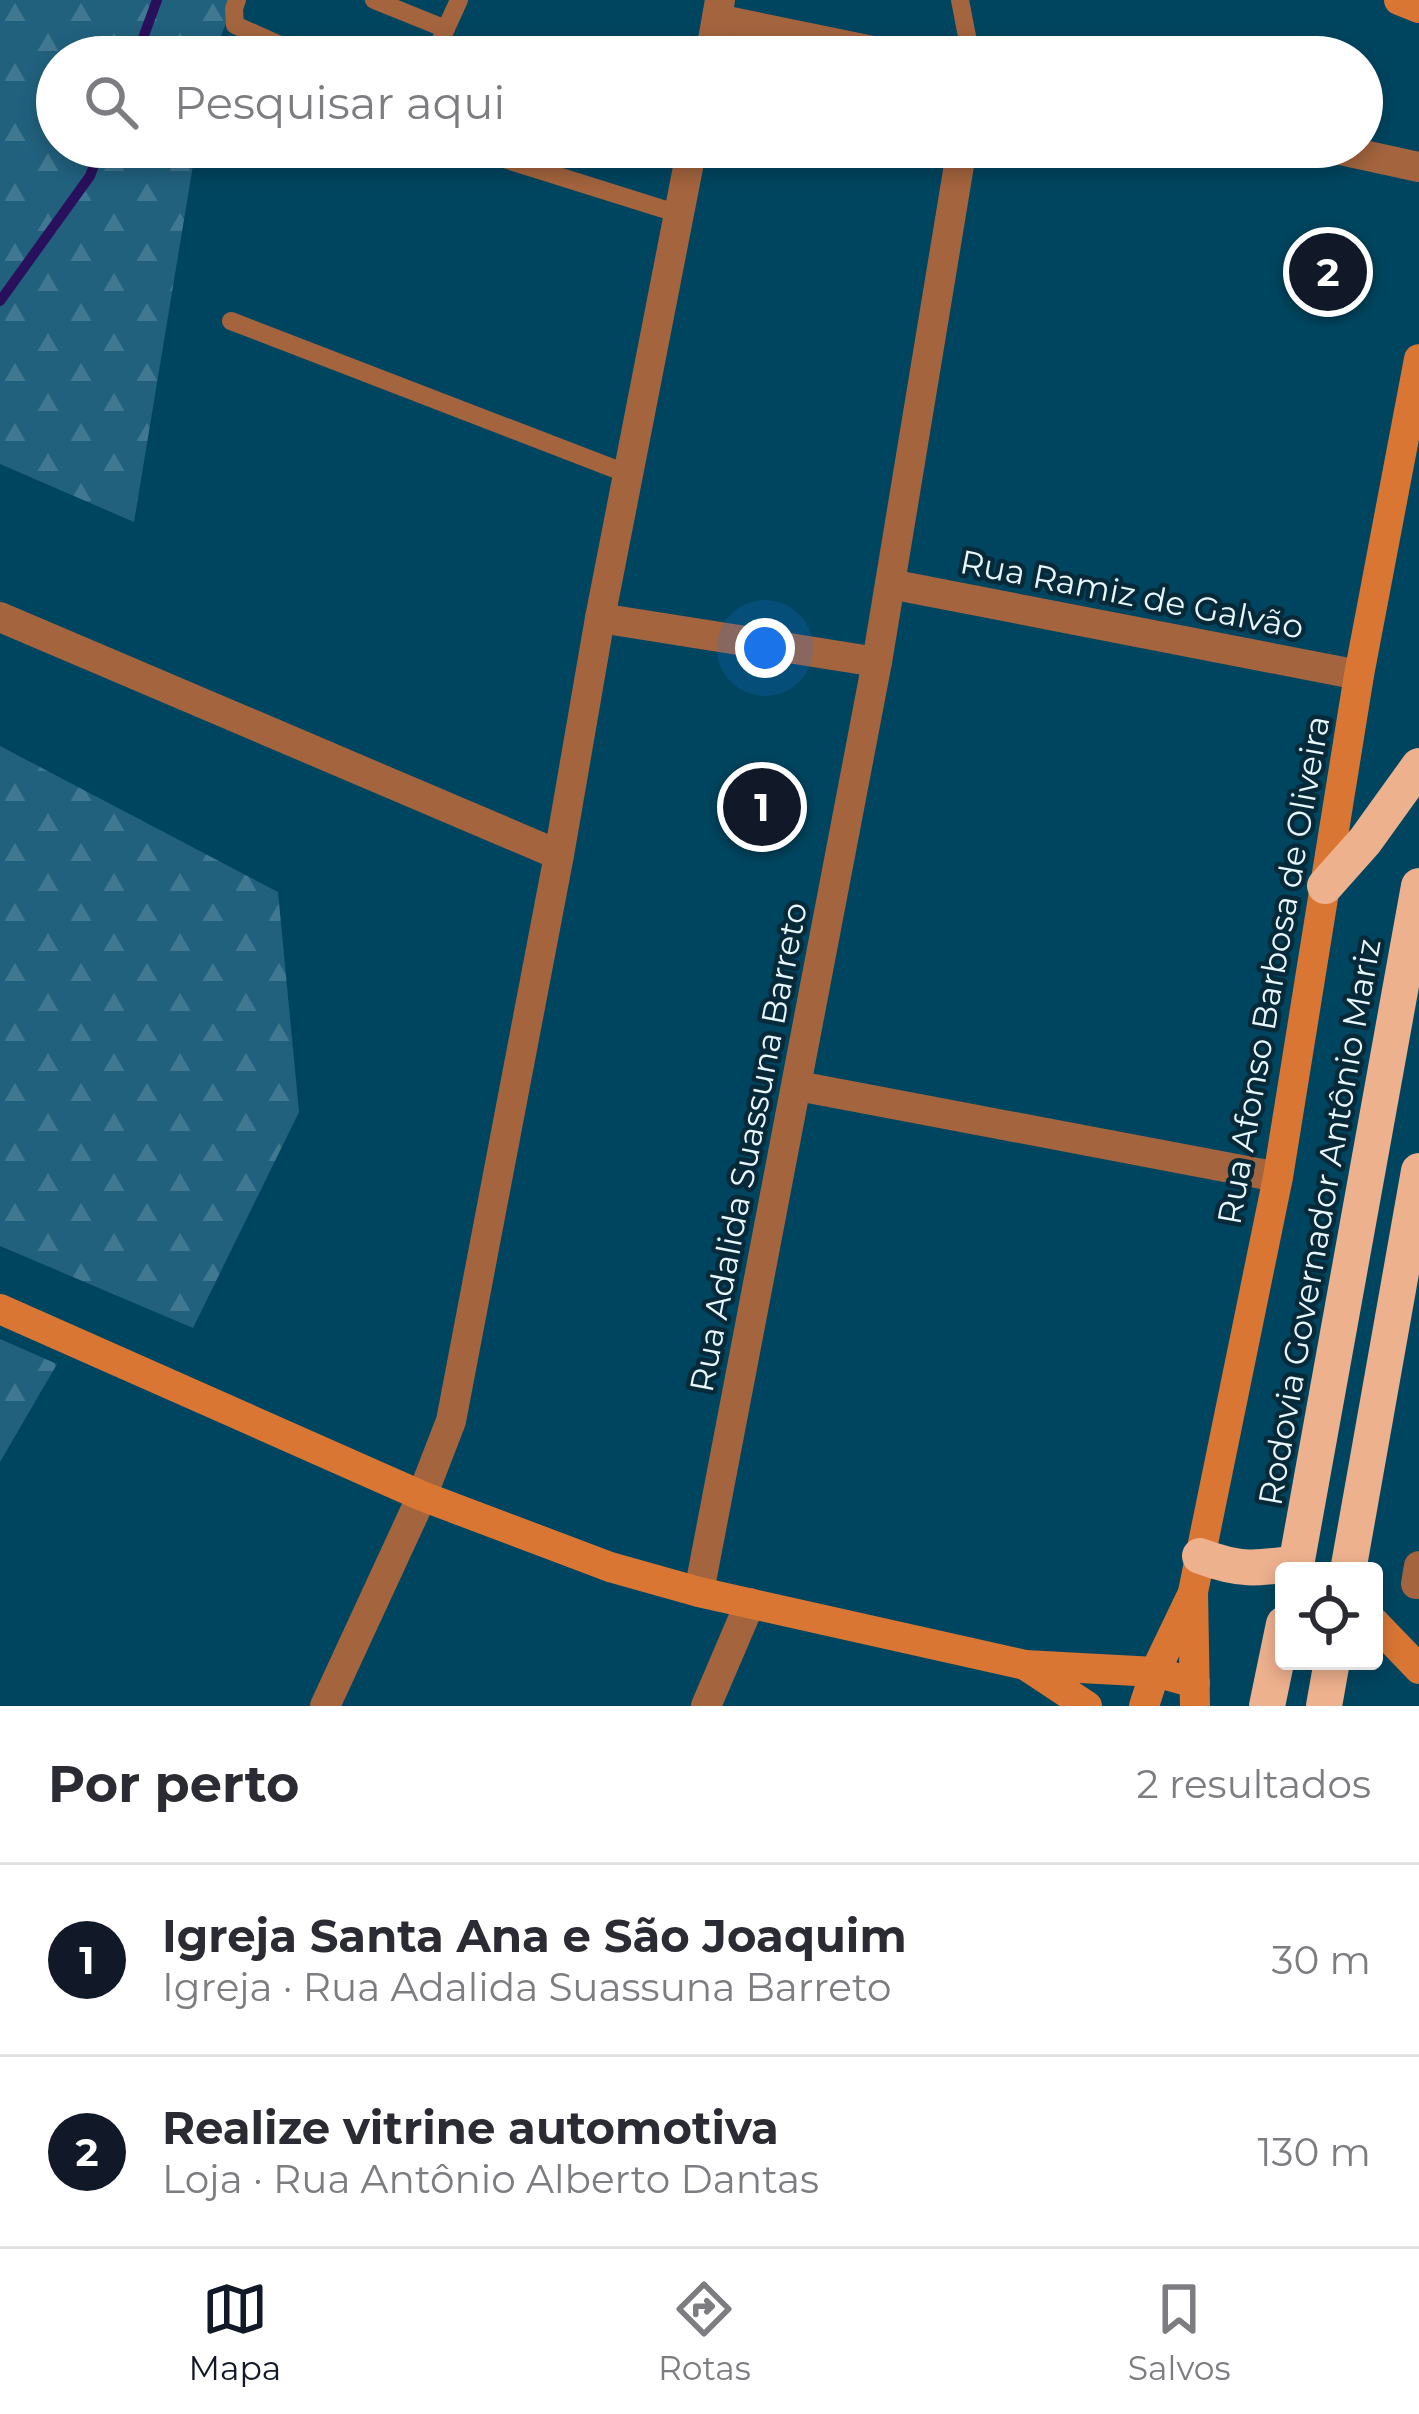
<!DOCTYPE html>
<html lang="pt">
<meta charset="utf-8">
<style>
:root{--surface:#fff;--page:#f7f7f7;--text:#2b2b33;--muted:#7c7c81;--line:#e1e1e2;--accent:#111827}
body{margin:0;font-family:Montserrat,sans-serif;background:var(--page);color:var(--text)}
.controls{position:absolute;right:36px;bottom:36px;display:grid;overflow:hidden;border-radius:12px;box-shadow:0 6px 18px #0003}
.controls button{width:108px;height:108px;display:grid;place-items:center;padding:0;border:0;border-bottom:3px solid var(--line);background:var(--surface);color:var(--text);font:60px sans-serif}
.you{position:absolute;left:765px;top:648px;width:42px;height:42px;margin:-30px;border:9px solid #fff;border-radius:50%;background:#1a73e8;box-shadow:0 0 0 18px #1a73e833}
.badge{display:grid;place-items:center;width:78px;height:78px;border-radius:50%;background:var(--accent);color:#fff;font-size:39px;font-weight:700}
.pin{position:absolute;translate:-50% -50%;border:6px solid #fff;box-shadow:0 3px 12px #0006}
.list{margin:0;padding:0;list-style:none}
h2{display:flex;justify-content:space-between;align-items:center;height:156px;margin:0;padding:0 48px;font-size:51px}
h2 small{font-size:39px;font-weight:400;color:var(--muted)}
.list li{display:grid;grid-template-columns:78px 1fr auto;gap:36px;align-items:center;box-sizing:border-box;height:192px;padding:0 48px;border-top:3px solid var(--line)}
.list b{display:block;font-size:45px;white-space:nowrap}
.list p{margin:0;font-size:39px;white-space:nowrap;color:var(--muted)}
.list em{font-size:39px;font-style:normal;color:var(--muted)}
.icon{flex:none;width:66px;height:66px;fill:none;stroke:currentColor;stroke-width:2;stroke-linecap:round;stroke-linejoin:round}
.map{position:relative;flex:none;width:1419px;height:1706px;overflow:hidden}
.search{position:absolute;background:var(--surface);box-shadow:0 6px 18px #0003;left:36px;right:36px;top:36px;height:132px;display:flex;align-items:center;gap:30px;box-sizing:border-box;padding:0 42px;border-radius:66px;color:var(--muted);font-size:45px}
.sheet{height:540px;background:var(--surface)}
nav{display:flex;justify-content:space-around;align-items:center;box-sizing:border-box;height:168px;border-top:3px solid var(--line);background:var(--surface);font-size:33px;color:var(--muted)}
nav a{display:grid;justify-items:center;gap:6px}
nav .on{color:var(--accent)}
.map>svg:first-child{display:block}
</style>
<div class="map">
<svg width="1419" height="1706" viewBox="0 0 1419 1706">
<defs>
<pattern id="forest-firs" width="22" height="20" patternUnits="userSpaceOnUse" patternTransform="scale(3)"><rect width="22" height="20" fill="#21617e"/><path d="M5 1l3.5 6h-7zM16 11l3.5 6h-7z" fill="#417891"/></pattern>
</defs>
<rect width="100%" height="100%" fill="#00455f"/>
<!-- forest -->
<g fill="url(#forest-firs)">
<path d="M0,0H236L212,57H57V147H196L134,522L0,464Z"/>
<path d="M0,746L278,892L299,1112L193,1328L0,1246Z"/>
<path d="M0,1339L57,1364L0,1462Z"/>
</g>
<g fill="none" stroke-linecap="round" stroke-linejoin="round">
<!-- stream -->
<g stroke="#29105c" stroke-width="10">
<path d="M136,57L157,0"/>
<path d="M0,301L90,176L101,147"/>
</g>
<!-- lane -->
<g stroke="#a3643e" stroke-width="18">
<path d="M237,0L234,9L235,25L307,57"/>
<path d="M374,0L446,29"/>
<path d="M960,0L971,57"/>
<path d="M433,57L459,0"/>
<path d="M466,147L679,214"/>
<path d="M231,321L628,474"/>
</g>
<!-- street -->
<g stroke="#a3643e" stroke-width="30">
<path d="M717,19L902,57"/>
<path d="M710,57L720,0"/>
<path d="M1327,147L1419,167"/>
<path d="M890,584L1359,675"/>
<path d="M0,617L559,855"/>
<path d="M600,618L877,662"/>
<path d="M798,1086L1278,1177"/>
<path d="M1416,1584L1419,1566"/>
<path d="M699,1592L877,662L962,147"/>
<path d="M325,1706L422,1496L451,1421L559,855L600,618L692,147"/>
<path d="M706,1706L750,1603"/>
</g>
<!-- secondary -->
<g stroke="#d97634" stroke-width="30">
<path d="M1399,0L1419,8"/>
<path d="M0,1309L422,1496L610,1567L699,1592L1025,1665L1155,1672L1195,1683"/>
<path d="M1374,1622L1419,1669"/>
<path d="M1025,1665L1087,1706"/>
<path d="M1144,1706L1155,1672L1191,1597"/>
<path d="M1195,1706L1193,1592L1278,1177L1359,675L1419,359"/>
</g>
<!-- highway -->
<g stroke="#eeb18e" stroke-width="36">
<path d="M1325,886L1365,841L1419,766"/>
<path d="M1200,1556C1240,1571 1256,1569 1297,1563"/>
<path d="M1295,1571L1419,886"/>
<path d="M1348,1571L1419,1171"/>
<path d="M1267,1706L1284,1624"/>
<path d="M1324,1706L1332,1661"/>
</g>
</g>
<g text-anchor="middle" stroke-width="9" stroke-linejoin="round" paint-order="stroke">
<!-- street labels -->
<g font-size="33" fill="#e8f7ff" stroke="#072938">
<text transform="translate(1132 594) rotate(11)" y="12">Rua Ramiz de Galvão</text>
<text transform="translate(1273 970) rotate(-80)" y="12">Rua Afonso Barbosa de Oliveira</text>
<text transform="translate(748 1147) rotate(-79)" y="12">Rua Adalida Suassuna Barreto</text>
<text transform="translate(1319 1222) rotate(-80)" y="12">Rodovia Governador Antônio Mariz</text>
</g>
</g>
</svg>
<div class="controls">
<button><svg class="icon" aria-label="locate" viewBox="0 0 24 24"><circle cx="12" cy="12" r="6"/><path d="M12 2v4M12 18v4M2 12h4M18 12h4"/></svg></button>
</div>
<div class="you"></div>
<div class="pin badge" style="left:762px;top:807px">1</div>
<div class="pin badge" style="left:1328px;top:272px">2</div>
<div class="search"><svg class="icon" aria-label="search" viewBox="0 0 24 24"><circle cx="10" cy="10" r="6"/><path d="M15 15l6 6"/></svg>Pesquisar aqui</div>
</div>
<section class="sheet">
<h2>Por perto<small>2 resultados</small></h2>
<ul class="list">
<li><span class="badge">1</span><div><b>Igreja Santa Ana e São Joaquim</b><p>Igreja · Rua Adalida Suassuna Barreto</p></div><em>30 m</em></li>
<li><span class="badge">2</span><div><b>Realize vitrine automotiva</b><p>Loja · Rua Antônio Alberto Dantas</p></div><em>130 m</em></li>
</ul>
</section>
<nav>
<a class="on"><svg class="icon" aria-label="map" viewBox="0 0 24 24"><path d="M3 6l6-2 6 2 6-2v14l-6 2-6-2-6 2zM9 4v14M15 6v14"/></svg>Mapa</a>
<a><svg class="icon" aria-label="directions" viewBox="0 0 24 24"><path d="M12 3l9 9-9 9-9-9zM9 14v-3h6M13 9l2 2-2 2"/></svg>Rotas</a>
<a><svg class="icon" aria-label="saved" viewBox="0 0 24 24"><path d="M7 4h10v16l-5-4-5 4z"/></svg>Salvos</a>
</nav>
